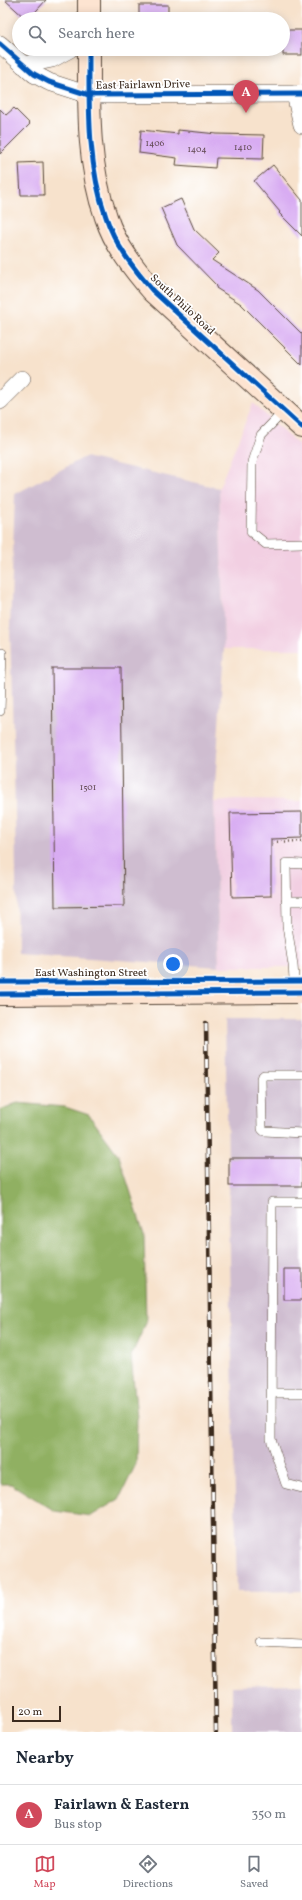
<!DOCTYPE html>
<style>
:root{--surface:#fff;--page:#f2f2f3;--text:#1f2937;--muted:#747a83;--line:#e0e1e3;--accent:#d1495b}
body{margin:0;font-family:Vollkorn,serif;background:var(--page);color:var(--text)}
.scale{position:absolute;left:12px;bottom:10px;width:49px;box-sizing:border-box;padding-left:4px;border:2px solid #3b2a1e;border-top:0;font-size:11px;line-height:14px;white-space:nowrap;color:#3b2a1e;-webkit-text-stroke:3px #fff;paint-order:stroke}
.you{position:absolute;left:173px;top:964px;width:14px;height:14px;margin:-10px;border:3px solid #fff;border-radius:50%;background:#1a73e8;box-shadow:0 0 0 6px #1a73e833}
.badge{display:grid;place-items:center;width:26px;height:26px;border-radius:50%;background:var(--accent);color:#fff;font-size:13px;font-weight:700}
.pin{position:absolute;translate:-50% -33px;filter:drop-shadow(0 1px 2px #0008)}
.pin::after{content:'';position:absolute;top:21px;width:14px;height:12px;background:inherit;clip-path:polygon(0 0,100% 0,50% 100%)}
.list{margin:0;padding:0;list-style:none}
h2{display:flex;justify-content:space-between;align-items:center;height:52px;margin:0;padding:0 16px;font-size:17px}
h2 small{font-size:13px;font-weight:400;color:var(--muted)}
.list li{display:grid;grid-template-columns:26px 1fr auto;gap:12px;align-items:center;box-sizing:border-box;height:60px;padding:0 16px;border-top:1px solid var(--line)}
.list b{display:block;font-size:15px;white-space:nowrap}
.list p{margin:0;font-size:13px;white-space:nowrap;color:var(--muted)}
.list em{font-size:13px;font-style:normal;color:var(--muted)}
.icon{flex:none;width:22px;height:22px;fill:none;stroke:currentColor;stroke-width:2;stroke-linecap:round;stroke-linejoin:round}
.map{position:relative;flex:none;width:302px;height:1732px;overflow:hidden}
.search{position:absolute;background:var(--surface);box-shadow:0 2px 10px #0003;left:12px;right:12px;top:12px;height:44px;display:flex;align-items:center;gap:10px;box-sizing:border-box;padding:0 14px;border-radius:22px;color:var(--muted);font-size:15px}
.sheet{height:112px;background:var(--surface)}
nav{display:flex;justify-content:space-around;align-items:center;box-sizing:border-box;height:56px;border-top:1px solid var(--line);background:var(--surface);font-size:11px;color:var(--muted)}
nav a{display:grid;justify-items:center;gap:2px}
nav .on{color:var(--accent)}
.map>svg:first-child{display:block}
</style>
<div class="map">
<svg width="302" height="1732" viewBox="0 0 302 1732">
<rect width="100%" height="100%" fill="#fff"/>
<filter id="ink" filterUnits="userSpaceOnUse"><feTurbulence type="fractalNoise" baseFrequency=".025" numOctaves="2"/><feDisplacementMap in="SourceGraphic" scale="8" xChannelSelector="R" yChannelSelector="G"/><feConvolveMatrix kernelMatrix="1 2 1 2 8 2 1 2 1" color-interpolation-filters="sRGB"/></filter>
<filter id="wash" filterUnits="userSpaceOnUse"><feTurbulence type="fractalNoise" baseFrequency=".012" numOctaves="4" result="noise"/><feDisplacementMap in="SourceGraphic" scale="16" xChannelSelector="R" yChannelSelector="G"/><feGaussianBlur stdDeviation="0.9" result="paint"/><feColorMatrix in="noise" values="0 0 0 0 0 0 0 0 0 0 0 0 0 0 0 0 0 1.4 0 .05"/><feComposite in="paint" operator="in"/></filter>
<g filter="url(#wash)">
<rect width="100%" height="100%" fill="#f7e2cc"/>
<!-- built -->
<g fill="#f2cfe2">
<path d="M253,403L302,448V649H224L219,488Z"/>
<path d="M237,800L302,801V967H219L214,802Z"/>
</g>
<!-- industrial -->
<g fill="#cfbdd0">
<path d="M85,457L219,488L224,649L214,802L219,967L17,953L15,809L10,627L15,494Z"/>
<path d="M225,1019H302V1591L237,1592Z"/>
<path d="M302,1685V1732H232V1686Z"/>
</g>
<!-- forest -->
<path fill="#90b062" stroke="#666d40" d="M17,1103L65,1107L89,1115L119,1156L144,1234L146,1323L131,1356L137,1417L136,1464L119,1499L91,1516L55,1511L11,1484H0V1110Z"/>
<g id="blocks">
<!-- building -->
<g fill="#d8acf2">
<path d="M5,0H46L29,19H26Z"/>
<rect x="139" y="5" width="29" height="14"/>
<rect x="283" y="30" width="19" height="25"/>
<path d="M14,108L30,124L0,154V109L6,115Z"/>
<path d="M141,130L178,134V130L217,134L264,135L263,159L216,158L215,168L176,165L177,158L139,153Z"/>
<path d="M43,162L44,195H21L19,163Z"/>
<path d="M273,165L302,200V236L279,213L280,212L254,181Z"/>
<path d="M181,199L194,229L219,253L212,260L258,290L302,334V365L241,304L216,288L217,286L177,245L161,208Z"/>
<path d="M52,668H121L124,906L55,907Z"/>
<path d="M302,812V838L271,839V896L232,897L230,813Z"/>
<rect x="229" y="1158" width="73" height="28"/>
<rect x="284" y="1269" width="18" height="31"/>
</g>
</g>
</g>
<g filter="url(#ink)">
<use href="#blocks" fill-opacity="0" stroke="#574638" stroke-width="1"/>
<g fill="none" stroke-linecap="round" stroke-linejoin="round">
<defs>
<g id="lane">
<path d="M284,411L261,435L252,462L251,532L266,544L302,543"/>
<path d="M0,654L2,653L0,711"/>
<path d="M286,901H302"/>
<path d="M295,992L293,965L287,926L286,863L302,864"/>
<path d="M302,1075H264L261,1078L262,1129L264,1131L302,1133"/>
<path d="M302,1202H272L271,1439L286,1484L302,1488"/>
<path d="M272,1393H302"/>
<path d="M261,1642L302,1644"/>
</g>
<g id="street">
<path d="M0,44L34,74L49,82L89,95L302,94"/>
<path d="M23,65L52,59L70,49"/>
<path d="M295,94L302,125"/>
<path d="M0,401L22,379"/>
</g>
<g id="secondary">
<path d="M89,19V0"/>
<path d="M89,49C89,105 87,164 106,217C115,245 134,269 153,291L302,427"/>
<path d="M0,994L302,992"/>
</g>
</defs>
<!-- lane casing -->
<use href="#lane" stroke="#574638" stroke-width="10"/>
<!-- street casing -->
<use href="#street" stroke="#574638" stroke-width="18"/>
<!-- secondary casing -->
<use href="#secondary" stroke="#574638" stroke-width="24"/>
<!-- path -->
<path stroke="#574638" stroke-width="2.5" stroke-dasharray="1 3" stroke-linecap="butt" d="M273,842L302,841"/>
<!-- lane -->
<use href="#lane" stroke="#fff" stroke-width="9"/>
<!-- street -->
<use href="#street" stroke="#fff" stroke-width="17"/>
<!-- secondary -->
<use href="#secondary" stroke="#fde4d1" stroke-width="22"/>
<defs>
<path id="rail" d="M206,1023L216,1732"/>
</defs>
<!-- rail casing -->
<use href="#rail" stroke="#3b2a1e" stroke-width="4.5"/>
<!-- rail -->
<use href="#rail" stroke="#fff" stroke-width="3" stroke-dasharray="9" stroke-linecap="butt"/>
<defs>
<g id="cycleway">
<path d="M0,44L34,74L49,82L89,95L302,94"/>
<path d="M89,49C89,105 87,164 106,217C115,245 134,269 153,291L302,427"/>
<path d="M0,982L302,981"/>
<path d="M0,994L302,992"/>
</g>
</defs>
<!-- cycleway casing -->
<use href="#cycleway" stroke="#fff" stroke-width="8"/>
<!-- cycleway -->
<use href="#cycleway" stroke="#0057b8" stroke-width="5"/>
</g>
</g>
<g text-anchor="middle" stroke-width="3.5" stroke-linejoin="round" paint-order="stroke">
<!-- number labels -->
<g font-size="9" fill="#624a53">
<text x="155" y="146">1406</text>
<text x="243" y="150">1410</text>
<text x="197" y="152">1404</text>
<text x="88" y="790">1501</text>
</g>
<!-- street labels -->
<g font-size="11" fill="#3b2a1e" stroke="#fff">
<text transform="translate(143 84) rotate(-1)" y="4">East Fairlawn Drive</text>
<text transform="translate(183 304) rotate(43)" y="4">South Philo Road</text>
<text x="91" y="976">East Washington Street</text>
</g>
</g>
</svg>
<div class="scale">20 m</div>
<div class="you"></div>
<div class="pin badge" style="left:246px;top:113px">A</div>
<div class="search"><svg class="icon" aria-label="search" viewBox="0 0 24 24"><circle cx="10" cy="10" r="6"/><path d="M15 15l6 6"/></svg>Search here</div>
</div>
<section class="sheet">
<h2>Nearby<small></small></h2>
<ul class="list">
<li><span class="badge">A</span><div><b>Fairlawn &amp; Eastern</b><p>Bus stop</p></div><em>350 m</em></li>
</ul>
</section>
<nav>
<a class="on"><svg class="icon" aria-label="map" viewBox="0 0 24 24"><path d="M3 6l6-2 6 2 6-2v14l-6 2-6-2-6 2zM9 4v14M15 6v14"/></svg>Map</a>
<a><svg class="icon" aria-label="directions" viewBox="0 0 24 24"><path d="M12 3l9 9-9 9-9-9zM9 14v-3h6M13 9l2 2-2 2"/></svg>Directions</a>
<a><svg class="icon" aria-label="saved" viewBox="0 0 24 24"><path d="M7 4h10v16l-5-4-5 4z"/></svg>Saved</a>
</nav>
